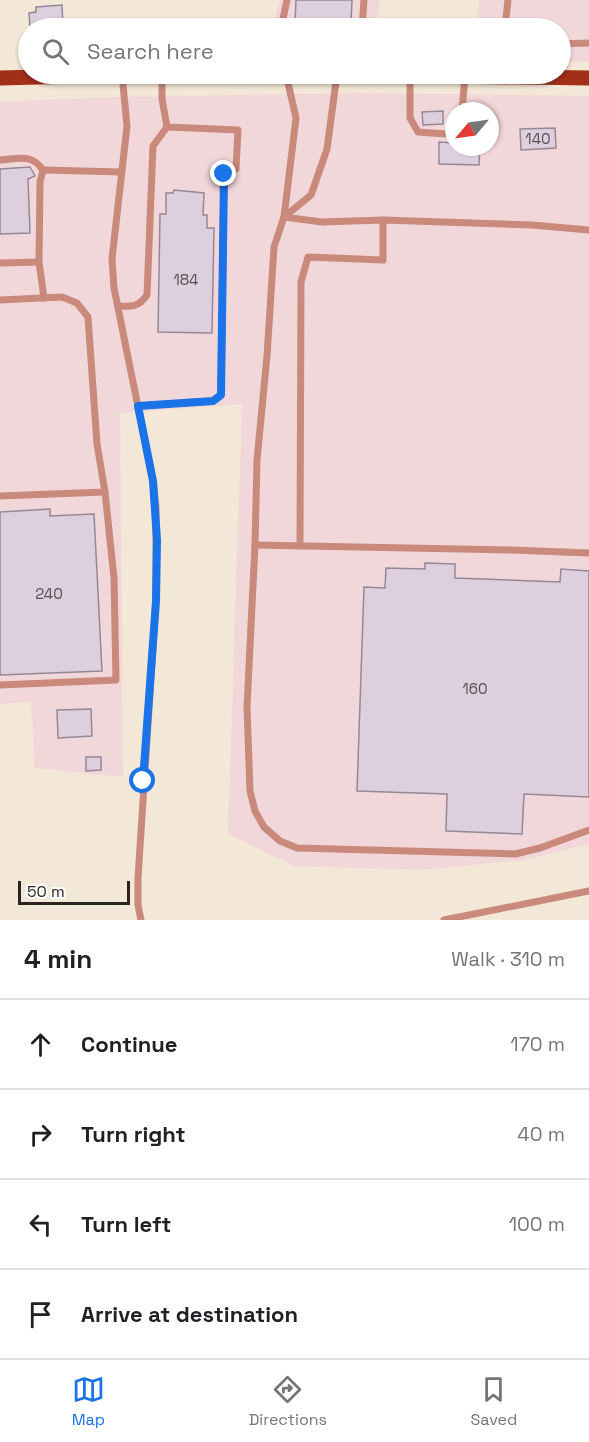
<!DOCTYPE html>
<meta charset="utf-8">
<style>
:root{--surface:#fff;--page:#f6f6f6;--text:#202124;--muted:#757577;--line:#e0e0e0;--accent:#1a73e8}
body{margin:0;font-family:"Space Grotesk",sans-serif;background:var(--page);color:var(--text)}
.compass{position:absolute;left:445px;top:102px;width:54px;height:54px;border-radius:50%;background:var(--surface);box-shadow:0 2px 4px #0004;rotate:241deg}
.scale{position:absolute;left:18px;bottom:15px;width:112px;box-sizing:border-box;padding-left:6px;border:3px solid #2a2520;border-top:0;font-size:16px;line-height:21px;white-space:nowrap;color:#2a2520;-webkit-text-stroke:4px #fff;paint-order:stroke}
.stop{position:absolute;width:18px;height:18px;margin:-14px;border:4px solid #1a73e8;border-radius:50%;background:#fff}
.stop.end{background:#1a73e8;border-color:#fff;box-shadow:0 2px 6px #0008}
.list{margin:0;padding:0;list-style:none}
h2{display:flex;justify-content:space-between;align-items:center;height:78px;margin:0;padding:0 24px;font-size:26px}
h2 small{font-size:20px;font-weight:400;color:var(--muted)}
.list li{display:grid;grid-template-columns:39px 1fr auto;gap:18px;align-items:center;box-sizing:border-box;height:90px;padding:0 24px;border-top:2px solid var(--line)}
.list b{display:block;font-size:22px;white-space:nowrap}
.list em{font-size:20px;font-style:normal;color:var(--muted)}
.icon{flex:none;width:33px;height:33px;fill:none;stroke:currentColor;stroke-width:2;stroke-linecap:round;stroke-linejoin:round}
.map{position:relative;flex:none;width:589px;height:920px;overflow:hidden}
.search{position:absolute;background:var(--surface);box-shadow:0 2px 4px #0004;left:18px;right:18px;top:18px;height:66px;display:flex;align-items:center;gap:15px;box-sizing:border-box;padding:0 21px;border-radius:33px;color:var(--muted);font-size:22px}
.sheet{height:438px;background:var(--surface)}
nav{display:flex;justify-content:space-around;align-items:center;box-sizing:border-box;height:84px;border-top:2px solid var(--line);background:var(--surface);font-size:16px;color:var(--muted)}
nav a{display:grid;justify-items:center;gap:3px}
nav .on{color:var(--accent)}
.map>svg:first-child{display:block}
</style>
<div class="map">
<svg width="589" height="920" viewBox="0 0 589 920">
<rect width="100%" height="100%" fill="#f3e7d7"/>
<!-- commercial -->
<g fill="#f2d7da" fill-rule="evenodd">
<path d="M280,0H380L376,28H272Z"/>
<path d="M479,0H589V62L561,61L560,28H477Z"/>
<path d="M370,93L589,96V844L524,860L422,870L294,866L228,834L242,404L120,413L123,777L35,768L31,702L0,704V102L108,97ZM454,111H490V147H454Z"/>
</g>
<!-- building -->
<g fill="#ddcfde" stroke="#958896" stroke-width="1.5">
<path d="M296,0H352L351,23L295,22Z"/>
<path d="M62,5L63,28H30L29,13L36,12V7Z"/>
<path d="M443,111V124L423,125L422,112Z"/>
<path d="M555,128L556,148L521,150L520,129Z"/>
<path d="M439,142L454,143V147H480L479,165L439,164Z"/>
<path d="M30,167L35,176L28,179L30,233L0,234V169Z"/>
<path d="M174,190L204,193L203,215H207V228H214L212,333L158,332L160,214H166V193H173Z"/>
<path d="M50,509V516L94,514L102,671L0,675V512Z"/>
<path d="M425,563L455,564V578L560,582L561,569L589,571V797L524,794L522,834L446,831L447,794L357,791L364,587L385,588L386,568L425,569Z"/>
<path d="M91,709L92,736L58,738L57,710Z"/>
<path d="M86,757H101V770L86,771Z"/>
</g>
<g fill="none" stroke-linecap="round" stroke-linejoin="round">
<!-- lane -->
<g stroke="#c9897b" stroke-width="7">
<path d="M281,28L287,0"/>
<path d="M362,28L364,0"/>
<path d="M505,28L508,0"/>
<path d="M560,44L589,43"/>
<path d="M122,74L127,126L112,259L114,288L153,481L156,507V601L138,878V905L141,920"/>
<path d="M286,74L296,118L284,217L274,247L267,356L257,460L255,545L247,707L250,791L255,811L264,827L280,841L297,848L515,854L540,848L589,830"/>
<path d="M410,76V118L418,132L446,134L454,129"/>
<path d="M462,111L465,76"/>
<path d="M0,160C19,159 31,153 43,170"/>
<path d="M43,170L40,182L39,262L44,298"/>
<path d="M43,170L122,172"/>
<path d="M284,217L322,222L383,220L532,225L589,230"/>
<path d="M284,217L311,195L327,149L337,74"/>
<path d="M0,263L39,262"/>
<path d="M0,300L62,297L77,303L88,317L97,444L105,492L0,496"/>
<path d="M118,306C131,307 139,307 147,295L153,146L167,127"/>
<path d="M138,406L213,401L221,395L224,174L236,169L238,130L167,127L162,99V74"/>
<path d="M255,545L513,550L589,553"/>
<path d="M300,546L301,282L308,257L383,260V220"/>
<path d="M0,685L116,680L114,578L105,492"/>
<path d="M444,920L589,891"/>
</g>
<!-- primary -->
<g stroke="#a22f18" stroke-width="15">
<path d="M305,74L589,78"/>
<path d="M0,78L155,74"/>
</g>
</g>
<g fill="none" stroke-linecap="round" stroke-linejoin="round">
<!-- route -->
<path stroke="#1a73e8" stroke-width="8" d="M143,781L156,601L157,540L153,481L138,406L213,401L221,395L224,174"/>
</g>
<g text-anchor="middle" stroke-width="5" stroke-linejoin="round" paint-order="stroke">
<!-- number labels -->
<g font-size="15" fill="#575050">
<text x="538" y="144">140</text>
<text x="186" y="285">184</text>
<text x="49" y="599">240</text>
<text x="475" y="694">160</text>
</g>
</g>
</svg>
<svg class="compass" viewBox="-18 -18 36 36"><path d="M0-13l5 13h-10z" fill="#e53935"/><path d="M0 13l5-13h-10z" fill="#757577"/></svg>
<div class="scale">50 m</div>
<div class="stop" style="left:143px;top:781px"></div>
<div class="stop end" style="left:224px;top:174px"></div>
<div class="search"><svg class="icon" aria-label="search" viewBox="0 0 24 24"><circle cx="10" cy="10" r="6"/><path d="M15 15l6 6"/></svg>Search here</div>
</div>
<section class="sheet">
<h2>4 min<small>Walk · 310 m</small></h2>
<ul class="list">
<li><svg class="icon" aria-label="ahead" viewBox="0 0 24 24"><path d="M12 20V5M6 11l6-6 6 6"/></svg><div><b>Continue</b></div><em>170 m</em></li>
<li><svg class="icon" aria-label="right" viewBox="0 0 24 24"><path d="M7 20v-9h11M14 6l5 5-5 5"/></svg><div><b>Turn right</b></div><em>40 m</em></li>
<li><svg class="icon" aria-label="left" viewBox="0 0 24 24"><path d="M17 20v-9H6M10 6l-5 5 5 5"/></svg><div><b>Turn left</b></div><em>100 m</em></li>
<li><svg class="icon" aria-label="arrive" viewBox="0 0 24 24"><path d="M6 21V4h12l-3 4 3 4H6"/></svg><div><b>Arrive at destination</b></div></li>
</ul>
</section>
<nav>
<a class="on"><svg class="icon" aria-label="map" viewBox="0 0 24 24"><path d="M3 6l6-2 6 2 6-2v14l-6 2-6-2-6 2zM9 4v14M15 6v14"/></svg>Map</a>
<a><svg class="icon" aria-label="directions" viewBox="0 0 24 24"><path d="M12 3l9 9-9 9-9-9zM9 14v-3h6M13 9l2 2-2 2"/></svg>Directions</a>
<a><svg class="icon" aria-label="saved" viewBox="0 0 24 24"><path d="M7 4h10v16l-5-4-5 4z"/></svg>Saved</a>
</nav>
